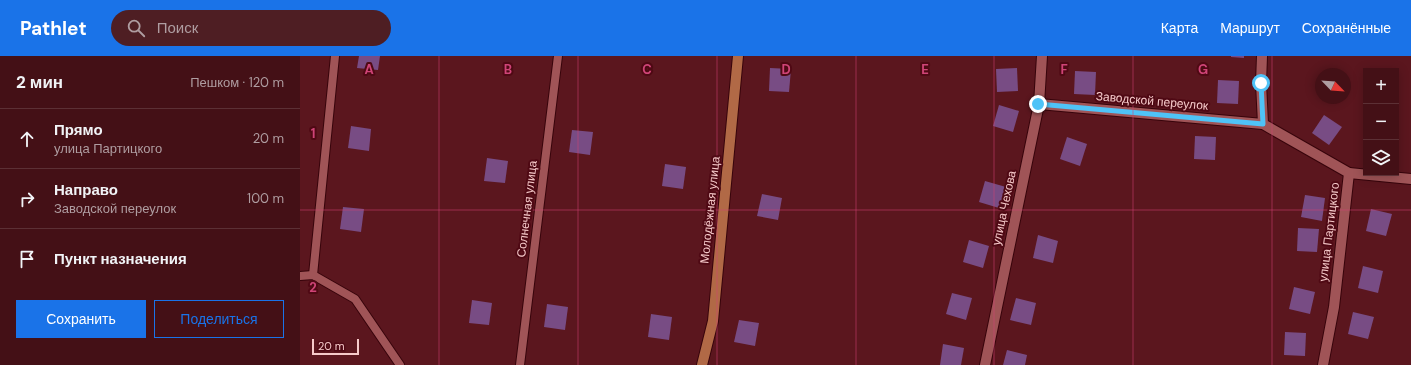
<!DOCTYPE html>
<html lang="ru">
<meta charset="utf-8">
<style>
:root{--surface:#441016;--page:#4e1e23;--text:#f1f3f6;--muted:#af9da1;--line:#5c3035;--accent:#1a73e8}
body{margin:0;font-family:"DM Sans",sans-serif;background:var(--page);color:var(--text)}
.controls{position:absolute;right:12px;top:12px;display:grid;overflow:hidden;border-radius:0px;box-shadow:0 2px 10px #0003}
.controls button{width:36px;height:36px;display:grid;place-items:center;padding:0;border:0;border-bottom:1px solid var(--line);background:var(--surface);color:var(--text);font:20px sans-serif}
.compass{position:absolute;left:1015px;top:12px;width:36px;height:36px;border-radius:50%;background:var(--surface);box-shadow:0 2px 10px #0003;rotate:115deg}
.scale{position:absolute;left:12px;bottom:10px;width:47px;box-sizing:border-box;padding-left:4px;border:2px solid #f6caca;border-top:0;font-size:11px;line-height:14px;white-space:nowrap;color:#f6caca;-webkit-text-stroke:3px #4f0914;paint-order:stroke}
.stop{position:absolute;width:12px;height:12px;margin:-9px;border:3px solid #4fc3f7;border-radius:50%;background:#fff}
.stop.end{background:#4fc3f7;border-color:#fff;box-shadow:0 1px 4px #0008}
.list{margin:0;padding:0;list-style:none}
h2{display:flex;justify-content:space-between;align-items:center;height:52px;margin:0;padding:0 16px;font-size:17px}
h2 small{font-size:13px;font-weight:400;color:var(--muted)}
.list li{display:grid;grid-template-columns:26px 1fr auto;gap:12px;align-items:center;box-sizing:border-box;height:60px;padding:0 16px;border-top:1px solid var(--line)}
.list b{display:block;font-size:15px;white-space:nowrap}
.list p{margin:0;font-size:13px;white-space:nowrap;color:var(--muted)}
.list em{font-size:13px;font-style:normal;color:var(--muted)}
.actions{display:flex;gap:8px;padding:12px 16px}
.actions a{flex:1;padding:9px 0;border:1px solid var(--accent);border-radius:0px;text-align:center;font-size:14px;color:var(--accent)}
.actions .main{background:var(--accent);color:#fff}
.icon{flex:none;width:22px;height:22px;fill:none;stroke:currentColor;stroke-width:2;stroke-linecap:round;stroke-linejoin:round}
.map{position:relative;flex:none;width:1111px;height:309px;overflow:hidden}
header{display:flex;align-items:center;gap:24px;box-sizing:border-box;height:56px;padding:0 20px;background:var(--accent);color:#fff}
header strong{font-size:19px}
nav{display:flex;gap:22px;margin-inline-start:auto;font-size:14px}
.search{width:280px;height:36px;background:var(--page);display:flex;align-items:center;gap:10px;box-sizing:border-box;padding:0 14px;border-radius:22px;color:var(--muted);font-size:15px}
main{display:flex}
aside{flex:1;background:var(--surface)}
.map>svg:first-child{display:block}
</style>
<header>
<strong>Pathlet</strong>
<div class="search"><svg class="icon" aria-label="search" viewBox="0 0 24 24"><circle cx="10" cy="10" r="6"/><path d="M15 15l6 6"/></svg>Поиск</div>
<nav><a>Карта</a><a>Маршрут</a><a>Сохранённые</a></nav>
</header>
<main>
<aside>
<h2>2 мин<small>Пешком · 120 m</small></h2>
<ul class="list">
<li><svg class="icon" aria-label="ahead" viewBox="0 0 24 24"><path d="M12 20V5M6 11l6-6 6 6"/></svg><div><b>Прямо</b><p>улица Партицкого</p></div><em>20 m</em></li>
<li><svg class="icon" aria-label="right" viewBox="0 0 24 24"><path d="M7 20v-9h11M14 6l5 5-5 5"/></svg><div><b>Направо</b><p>Заводской переулок</p></div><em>100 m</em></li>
<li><svg class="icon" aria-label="arrive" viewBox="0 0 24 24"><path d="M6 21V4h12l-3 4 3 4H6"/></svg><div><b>Пункт назначения</b></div></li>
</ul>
<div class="actions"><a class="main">Сохранить</a><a>Поделиться</a></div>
</aside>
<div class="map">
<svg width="1111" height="309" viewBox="0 0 1111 309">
<rect width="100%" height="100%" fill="#5b161e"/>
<!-- building -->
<g fill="#784c84">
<path d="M59,0H80L78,14L57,12Z"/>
<path d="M931,0H944V2L931,1Z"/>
<path d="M470,12L491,13L489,36L469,35Z"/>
<path d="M717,12L718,35L697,36L696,13Z"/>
<path d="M775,15L796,16L795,39L774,38Z"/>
<path d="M918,24L939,25L938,48L917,47Z"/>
<path d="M699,49L719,55L713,76L693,70Z"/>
<path d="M1024,59L1042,71L1029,89L1012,77Z"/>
<path d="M51,70L71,73L69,95L48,92Z"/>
<path d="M272,74L293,76L290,99L269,96Z"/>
<path d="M895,80L916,81L915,104L894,103Z"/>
<path d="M767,81L787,88L780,110L760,103Z"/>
<path d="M187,102L208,105L205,127L184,125Z"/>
<path d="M365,108L386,111L383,133L362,130Z"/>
<path d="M685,125L706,131L699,152L679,146Z"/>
<path d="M462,138L482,142L478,164L457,160Z"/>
<path d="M1005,139L1025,142L1022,165L1001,161Z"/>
<path d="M43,151L64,153L61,176L40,173Z"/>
<path d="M1071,153L1092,158L1086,180L1066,175Z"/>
<path d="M998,172L1019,173L1017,196L997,195Z"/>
<path d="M738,179L758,185L753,207L733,202Z"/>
<path d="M669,184L689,190L683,212L663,206Z"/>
<path d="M1063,210L1083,215L1078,237L1058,232Z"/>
<path d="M994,231L1015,236L1010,258L989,253Z"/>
<path d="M652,237L672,242L666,264L646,258Z"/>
<path d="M716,242L736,247L731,269L710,264Z"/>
<path d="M172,244L192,247L189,269L169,267Z"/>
<path d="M247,248L268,251L265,274L244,271Z"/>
<path d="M1053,256L1074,261L1068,283L1048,278Z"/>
<path d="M351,258L372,261L369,284L348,281Z"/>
<path d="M439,264L459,267L455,290L434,286Z"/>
<path d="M985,276L1006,277L1005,300L984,299Z"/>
<path d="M643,288L664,292L661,309H640Z"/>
<path d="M707,294L727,299L725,309H703Z"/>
</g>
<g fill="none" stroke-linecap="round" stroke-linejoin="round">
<defs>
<g id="lane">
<path d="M13,219L35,0"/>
<path d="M0,220L13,219L55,243L100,309"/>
<path d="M220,309L258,0"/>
</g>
<g id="street">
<path d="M962,0L961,27L963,68L1049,117L1034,251L1023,309"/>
<path d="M739,48L963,68"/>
<path d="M1049,117L1111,123"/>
<path d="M685,309L739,48L742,0"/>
</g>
<path id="secondary" d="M402,309L413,265L438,0"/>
</defs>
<!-- lane casing -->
<use href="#lane" stroke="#37040b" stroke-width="10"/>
<!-- street casing -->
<use href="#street" stroke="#37040b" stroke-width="12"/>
<!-- secondary casing -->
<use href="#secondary" stroke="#37040b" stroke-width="12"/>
<!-- lane -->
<use href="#lane" stroke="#a05457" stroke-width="8"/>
<!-- street -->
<use href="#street" stroke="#a05457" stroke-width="10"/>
<!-- secondary -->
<use href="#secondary" stroke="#b16946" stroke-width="10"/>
</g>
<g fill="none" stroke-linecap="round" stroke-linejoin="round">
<!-- route -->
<path stroke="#4fc3f7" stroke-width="5" d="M738,48L963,68L961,27"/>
</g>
<!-- grid -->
<path fill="none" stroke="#cf4477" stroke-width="1" stroke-opacity="0.55" d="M139,0V309M278,0V309M417,0V309M556,0V309M694,0V309M833,0V309M972,0V309M0,154H1111"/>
<g text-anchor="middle" stroke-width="4" stroke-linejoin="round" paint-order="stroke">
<!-- street labels -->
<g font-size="12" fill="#f6caca" stroke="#4f0914">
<text transform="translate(852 45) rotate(5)" y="4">Заводской переулок</text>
<text transform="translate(704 152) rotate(-78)" y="4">улица Чехова</text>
<text transform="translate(227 153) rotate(-83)" y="4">Солнечная улица</text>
<text transform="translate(410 154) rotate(-84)" y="4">Молодёжная улица</text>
<text transform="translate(1029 176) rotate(-83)" y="4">улица Партицкого</text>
</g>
</g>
<g font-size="13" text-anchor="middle" font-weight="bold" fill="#cf4477" stroke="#4f0914" stroke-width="4" stroke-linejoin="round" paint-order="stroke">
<text x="69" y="18">A</text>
<text x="208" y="18">B</text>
<text x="347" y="18">C</text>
<text x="486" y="18">D</text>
<text x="625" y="18">E</text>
<text x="764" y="18">F</text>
<text x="903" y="18">G</text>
<text x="13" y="82">1</text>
<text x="13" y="236">2</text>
</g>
</svg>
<div class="controls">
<button>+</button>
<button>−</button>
<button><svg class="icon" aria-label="layers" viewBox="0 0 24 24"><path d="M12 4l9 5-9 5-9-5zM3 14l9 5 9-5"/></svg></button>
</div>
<svg class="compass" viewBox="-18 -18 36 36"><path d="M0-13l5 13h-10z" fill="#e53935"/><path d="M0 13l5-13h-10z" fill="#af9da1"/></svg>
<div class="scale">20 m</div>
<div class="stop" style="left:961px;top:27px"></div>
<div class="stop end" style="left:738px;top:48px"></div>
</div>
</main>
